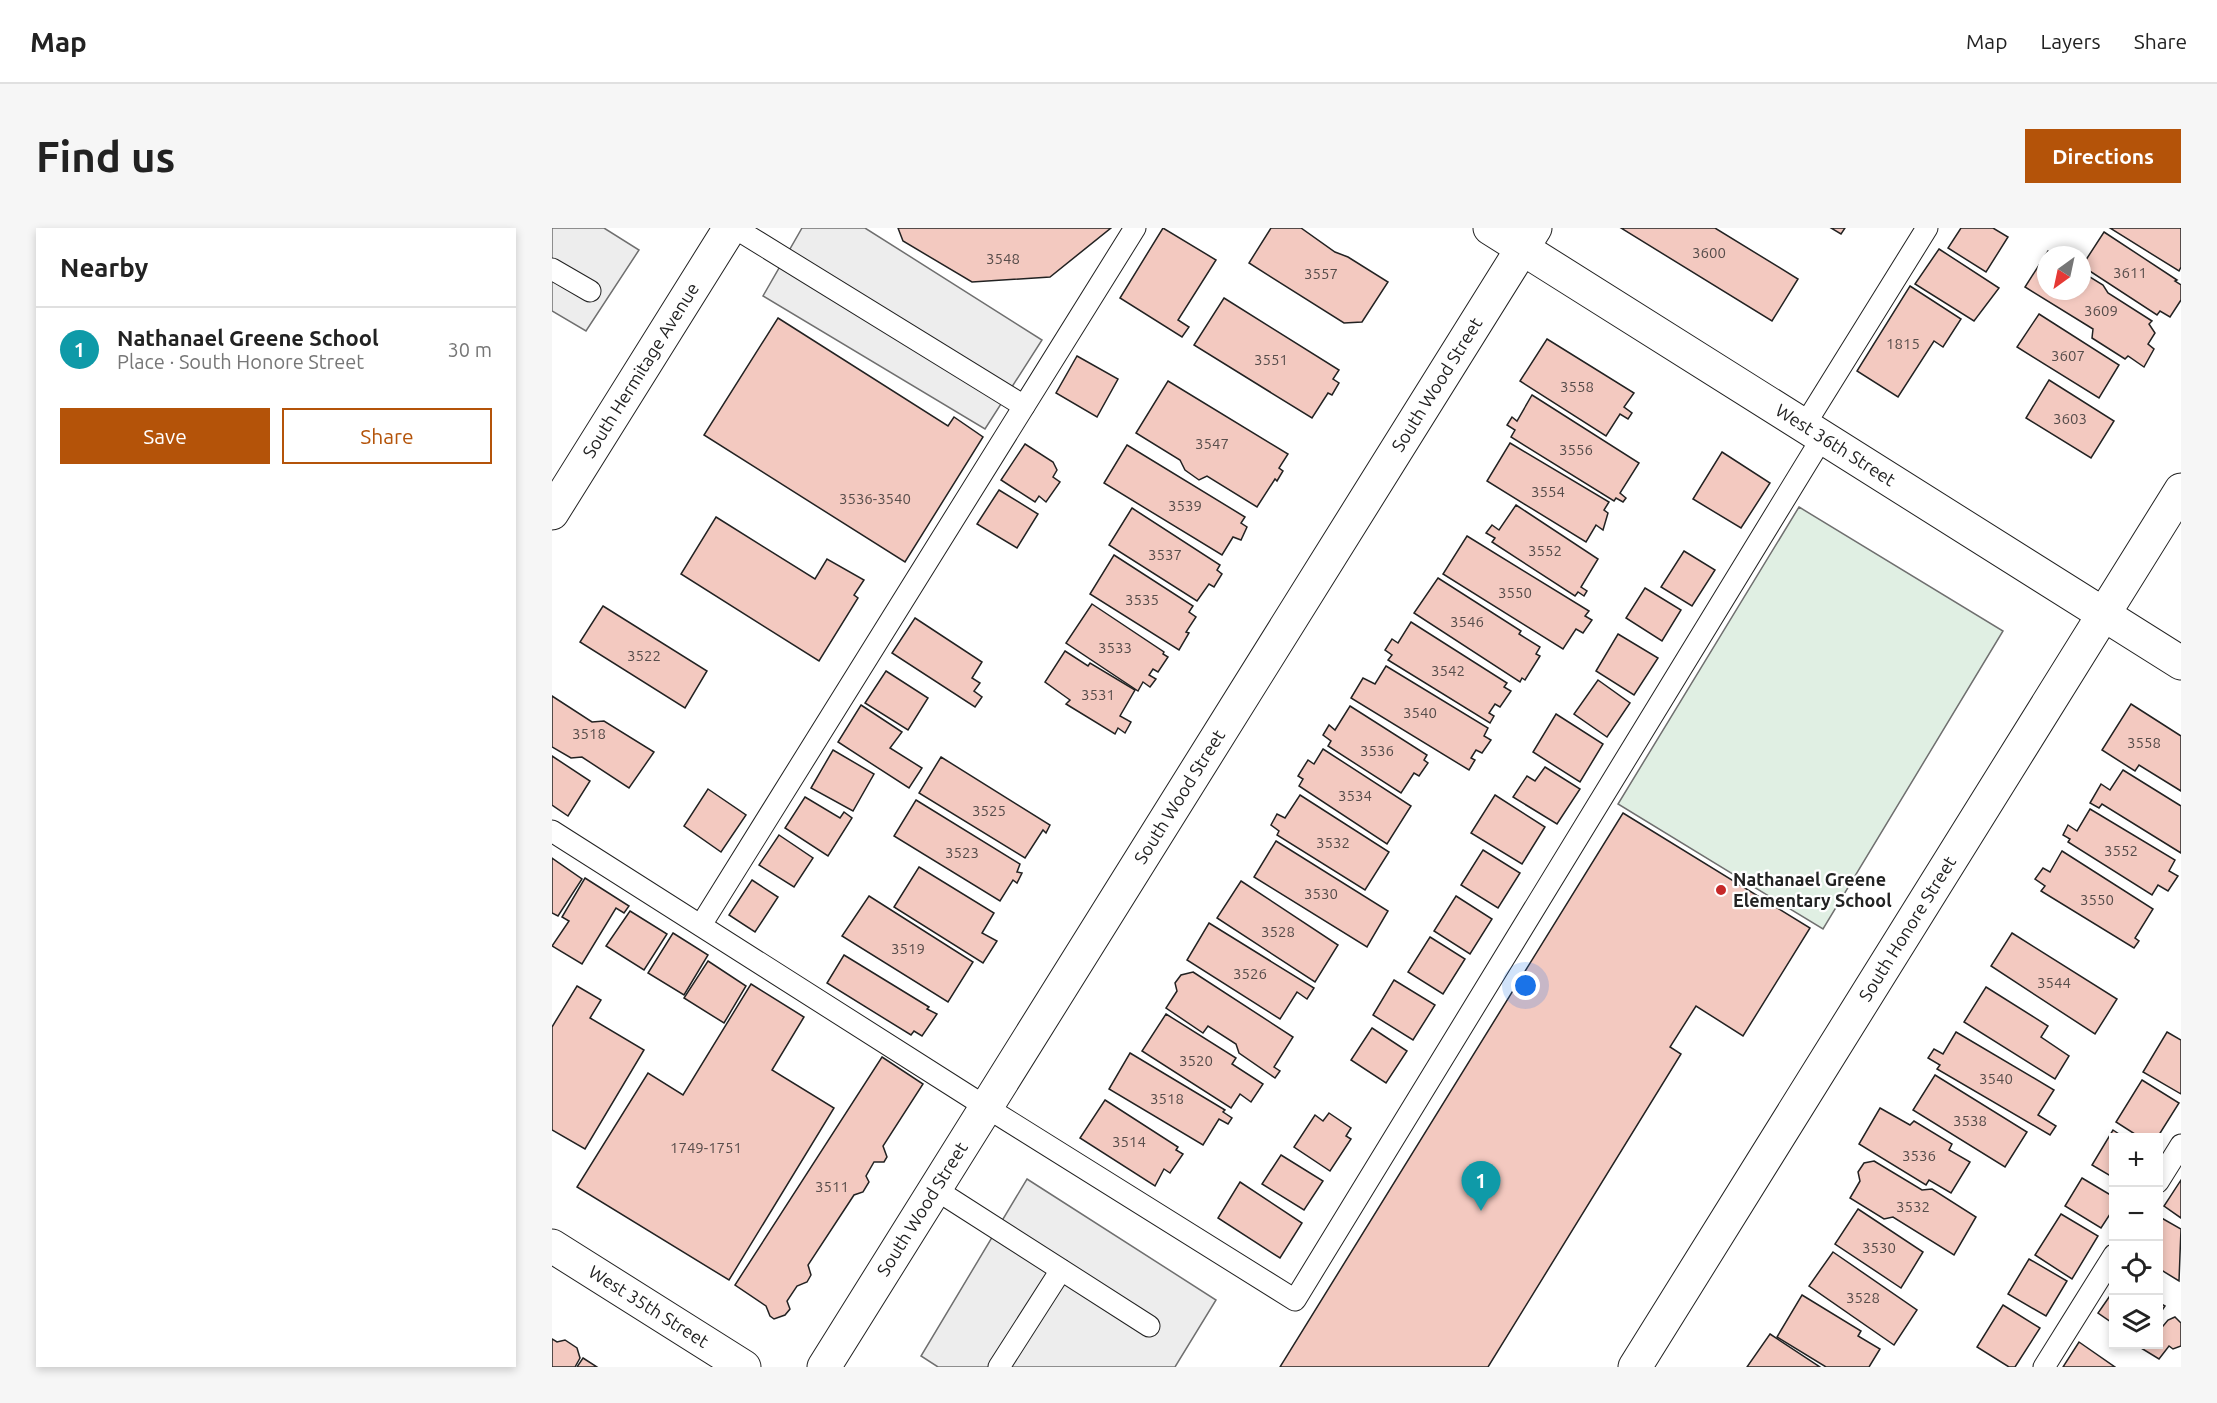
<!DOCTYPE html>
<meta charset="utf-8">
<style>
:root{--surface:#fff;--page:#f6f6f6;--text:#222;--muted:#767676;--line:#e0e0e0;--accent:#b45309}
body{margin:0;font-family:Ubuntu,sans-serif;background:var(--page);color:var(--text)}
.controls{position:absolute;right:18px;bottom:18px;display:grid;overflow:hidden;border-radius:0px;box-shadow:0 3px 9px #0003}
.controls button{width:54px;height:54px;display:grid;place-items:center;padding:0;border:0;border-bottom:2px solid var(--line);background:var(--surface);color:var(--text);font:30px sans-serif}
.compass{position:absolute;left:1485px;top:18px;width:54px;height:54px;border-radius:50%;background:var(--surface);box-shadow:0 3px 9px #0003;rotate:213deg}
.you{position:absolute;left:974px;top:758px;width:21px;height:21px;margin:-15px;border:4px solid #fff;border-radius:50%;background:#1a73e8;box-shadow:0 0 0 9px #1a73e833}
.badge{display:grid;place-items:center;width:39px;height:39px;border-radius:50%;background:var(--accent);color:#fff;font-size:20px;font-weight:700}
.pin{position:absolute;translate:-50% -50px;filter:drop-shadow(0 2px 3px #0008)}
.pin::after{content:'';position:absolute;top:32px;width:21px;height:18px;background:inherit;clip-path:polygon(0 0,100% 0,50% 100%)}
.list{margin:0;padding:0;list-style:none}
h2{display:flex;justify-content:space-between;align-items:center;height:78px;margin:0;padding:0 24px;font-size:26px}
h2 small{font-size:20px;font-weight:400;color:var(--muted)}
.list li{display:grid;grid-template-columns:39px 1fr auto;gap:18px;align-items:center;box-sizing:border-box;height:84px;padding:0 24px;border-top:2px solid var(--line)}
.list b{display:block;font-size:22px;white-space:nowrap}
.list p{margin:0;font-size:20px;white-space:nowrap;color:var(--muted)}
.list em{font-size:20px;font-style:normal;color:var(--muted)}
.actions{display:flex;gap:12px;padding:18px 24px}
.actions a{flex:1;padding:14px 0;border:2px solid var(--accent);border-radius:0px;text-align:center;font-size:21px;color:var(--accent)}
.actions .main{background:var(--accent);color:#fff}
.icon{flex:none;width:33px;height:33px;fill:none;stroke:currentColor;stroke-width:2;stroke-linecap:round;stroke-linejoin:round}
.map{position:relative;flex:none;width:1629px;height:1139px;overflow:hidden;border-radius:0px}
header{display:flex;align-items:center;gap:36px;box-sizing:border-box;height:84px;padding:0 30px;background:var(--surface);border-bottom:2px solid var(--line)}
header strong{font-size:28px}
nav{display:flex;gap:33px;margin-inline-start:auto;font-size:21px}
.intro{display:flex;align-items:center;justify-content:space-between;box-sizing:border-box;height:144px;padding:0 36px}
h1{margin:0;font-size:42px}
.button{padding:15px 27px;border-radius:0px;background:var(--accent);color:#fff;font-size:21px;font-weight:700}
main{display:flex;gap:36px;padding:0 36px}
aside{flex:1;background:var(--surface);border-radius:0px;box-shadow:0 3px 9px #0003}
.map>svg:first-child{display:block}
</style>
<header>
<strong>Map</strong>
<nav><a>Map</a><a>Layers</a><a>Share</a></nav>
</header>
<div class="intro"><h1>Find us</h1><a class="button">Directions</a></div>
<main>
<aside>
<h2>Nearby<small></small></h2>
<ul class="list">
<li><span class="badge" style="background:#0f9aa8">1</span><div><b>Nathanael Greene School</b><p>Place · South Honore Street</p></div><em>30 m</em></li>
</ul>
<div class="actions"><a class="main">Save</a><a>Share</a></div>
</aside>
<div class="map">
<svg width="1629" height="1139" viewBox="0 0 1629 1139">
<rect width="100%" height="100%" fill="#fff"/>
<!-- green -->
<path fill="#e0efe3" stroke="#6f6f6f" stroke-width="1.5" d="M1247,279L1451,403L1271,701L1066,576Z"/>
<!-- parking -->
<g fill="#ededed" stroke="#6f6f6f" stroke-width="1.5">
<path d="M0,0H52L87,22L34,103L0,83Z"/>
<path d="M250,0H313L490,112L433,201L211,68Z"/>
<path d="M475,951L664,1072L623,1139H386L369,1128Z"/>
</g>
<!-- building -->
<g fill="#f3c9c0" stroke="#222" stroke-width="1.5">
<path d="M346,0H559L498,49L420,54L351,13Z"/>
<path d="M611,0L664,32L626,92L637,99L630,109L568,70Z"/>
<path d="M719,0H749L783,24L796,29L836,54L810,94L792,95L697,35Z"/>
<path d="M1069,0H1163L1246,51L1220,93Z"/>
<path d="M1279,0H1293L1289,6Z"/>
<path d="M1409,0H1441L1456,9L1434,44L1396,20Z"/>
<path d="M1558,0H1629V39L1627,43Z"/>
<path d="M1552,4L1625,52L1623,53L1629,57V72L1618,89L1608,83L1605,87L1530,38Z"/>
<path d="M1387,21L1447,60L1422,93L1363,56Z"/>
<path d="M1496,23L1502,27H1494V63H1530V44L1551,57L1556,65L1600,93L1597,96L1603,105L1596,116L1602,121L1592,139L1576,128L1573,131L1540,110L1541,101L1473,59Z"/>
<path d="M1358,58L1409,91L1391,119L1382,113L1346,169L1305,143Z"/>
<path d="M672,70L787,142L781,151L787,155L780,167L776,165L760,190L642,117Z"/>
<path d="M1487,86L1567,137L1547,170L1465,119Z"/>
<path d="M226,90L396,198L402,189L431,209L353,334L152,207Z"/>
<path d="M995,111L1082,165L1072,179L1080,185L1076,191L1068,186L1054,208L968,153Z"/>
<path d="M525,128L566,151L545,189L504,165Z"/>
<path d="M1497,152L1562,193L1539,230L1474,190Z"/>
<path d="M616,153L736,226L727,240L731,243L725,253L723,251L705,279L655,248L647,252L633,242L628,232L584,205Z"/>
<path d="M980,167L1087,235L1068,265L1074,270L1071,274L1064,270L1062,273L959,209L963,202L955,197L960,189L965,193Z"/>
<path d="M958,215L1057,274L1052,282L1056,285L1051,302L1044,297L1034,314L935,253Z"/>
<path d="M473,216L501,234L505,242L501,249L508,254L494,274L487,268L483,274L449,252Z"/>
<path d="M575,217L693,289L689,295L695,299L689,312L681,309L670,327L552,255Z"/>
<path d="M1170,224L1218,255L1189,300L1141,271Z"/>
<path d="M447,262L486,286L465,320L425,296Z"/>
<path d="M964,277L1046,331L1029,359L1035,363L1032,368L1026,364L1023,368L940,314L943,310L934,305L940,297L947,302Z"/>
<path d="M580,280L668,337L665,342L670,346L662,359L657,356L645,373L557,317Z"/>
<path d="M164,289L263,351L275,331L312,352L302,367L306,370L267,433L129,346Z"/>
<path d="M915,308L1037,383L1033,388L1040,392L1031,405L1024,401L1011,421L891,346Z"/>
<path d="M1132,323L1163,342L1140,378L1109,359Z"/>
<path d="M562,327L641,378L637,384L644,389L634,404L637,405L627,422L538,366Z"/>
<path d="M886,350L969,403L967,406L988,419L984,426L988,428L973,452L970,450L968,454L862,385Z"/>
<path d="M1093,360L1129,382L1110,413L1074,390Z"/>
<path d="M540,376L612,424L611,426L616,429L606,444L601,441L597,447L604,451L598,459L591,454L586,463L514,415Z"/>
<path d="M51,378L155,443L133,480L28,414Z"/>
<path d="M363,390L430,434L420,450L428,455L422,463L430,469L423,479L340,425Z"/>
<path d="M859,394L955,455L952,459L959,463L948,479L943,476L937,485L942,488L938,495L836,432L840,427L833,422L840,411L846,415Z"/>
<path d="M1066,406L1106,430L1082,467L1044,443Z"/>
<path d="M513,423L536,438L538,435L583,462L568,488L579,494L573,505L566,500L563,506L514,476L518,472L493,454Z"/>
<path d="M834,438L936,500L932,508L939,512L930,525L924,522L919,530L923,532L917,542L799,470L811,450L823,456Z"/>
<path d="M334,443L376,470L356,502L313,475Z"/>
<path d="M1046,452L1078,475L1055,509L1022,486Z"/>
<path d="M0,468L40,494L52,493L102,524L77,560L30,529L19,530L0,519Z"/>
<path d="M1579,476L1629,508V563L1587,537L1583,543L1550,522Z"/>
<path d="M309,477L350,504L338,520L370,540L357,560L286,514Z"/>
<path d="M798,478L875,527L872,532L876,535L867,548L862,545L849,565L776,518L779,513L771,507L777,497L783,502Z"/>
<path d="M1004,486L1051,516L1028,554L981,524Z"/>
<path d="M771,521L859,578L835,616L747,558L751,551L746,548L756,532L762,536Z"/>
<path d="M281,522L322,546L301,583L259,560Z"/>
<path d="M0,528L38,553L16,588L0,577Z"/>
<path d="M389,529L498,597L494,605L491,602L473,630L367,565Z"/>
<path d="M993,539L1028,561L1005,596L961,569L975,548L983,553Z"/>
<path d="M1571,542L1629,578V625L1550,576L1547,580L1538,575L1549,556L1558,562Z"/>
<path d="M156,561L194,587L169,624L132,598Z"/>
<path d="M748,567L837,624L813,662L725,607L727,603L719,597L725,586L733,590Z"/>
<path d="M943,567L993,599L970,636L919,605Z"/>
<path d="M253,569L288,590L292,584L300,590L276,628L233,600Z"/>
<path d="M364,572L468,636L465,644L470,645L465,655L461,652L448,673L342,608Z"/>
<path d="M1538,581L1623,632L1617,643L1626,648L1616,663L1606,657L1600,667L1516,614L1518,611L1511,607L1516,597L1525,603Z"/>
<path d="M1071,585L1258,700L1191,808L1144,778L1118,819L1129,826L936,1139H728Z"/>
<path d="M227,607L261,630L242,659L207,637Z"/>
<path d="M724,613L836,683L815,719L702,649Z"/>
<path d="M931,622L968,645L946,680L909,657Z"/>
<path d="M1510,623L1601,681L1583,710L1587,713L1582,720L1489,663L1493,658L1483,651L1491,640L1498,644Z"/>
<path d="M0,630L30,651L6,688L0,685Z"/>
<path d="M367,639L442,685L430,705L445,713L431,735L342,679Z"/>
<path d="M33,650L77,678L72,685L64,680L30,736L0,718L17,693L10,689Z"/>
<path d="M200,652L226,669L203,704L177,687Z"/>
<path d="M689,653L786,717L763,754L665,690Z"/>
<path d="M317,668L421,734L396,774L290,708Z"/>
<path d="M904,668L940,691L918,726L882,703Z"/>
<path d="M78,683L115,706L92,742L54,718Z"/>
<path d="M657,695L762,760L755,771L745,764L728,791L635,732Z"/>
<path d="M121,705L156,727L132,767L96,745Z"/>
<path d="M1460,705L1565,771L1543,806L1439,738Z"/>
<path d="M878,709L913,731L891,766L856,744Z"/>
<path d="M292,727L377,779L375,781L385,786L370,808L362,803L359,807L275,755Z"/>
<path d="M156,733L194,758L172,795L132,770Z"/>
<path d="M641,744L741,809L722,839L728,843L723,850L687,825L684,816L656,798L651,805L614,780L625,763L623,755L629,747Z"/>
<path d="M842,752L883,777L861,812L821,787Z"/>
<path d="M199,756L252,789L220,842L282,880L177,1052L25,959L96,845L131,867Z"/>
<path d="M25,758L49,772L38,790L92,822L33,921L0,902V799Z"/>
<path d="M1434,759L1496,798L1489,809L1517,828L1503,851L1412,794Z"/>
<path d="M614,786L684,830L680,836L711,856L699,874L688,866L679,880L590,823Z"/>
<path d="M820,800L855,823L834,855L799,832Z"/>
<path d="M1404,804L1502,862L1486,887L1504,898L1498,907L1385,841L1388,837L1376,830L1382,821L1391,826Z"/>
<path d="M1615,804L1629,812V866L1591,844Z"/>
<path d="M578,825L673,882L671,884L680,890L676,896L667,891L651,917L557,861Z"/>
<path d="M330,829L371,856L331,918L335,929L332,934H322L314,948L317,954L311,964L302,967L256,1037L259,1047L255,1054L245,1058L235,1073L238,1081L233,1087L222,1091L218,1088L214,1078L183,1057Z"/>
<path d="M1383,847L1475,904L1453,939L1361,882Z"/>
<path d="M1590,852L1627,875L1605,910H1589L1564,894Z"/>
<path d="M553,872L626,919L624,922L631,926L618,945L612,941L603,958L528,910Z"/>
<path d="M1328,880L1358,897L1362,893L1400,916L1397,922L1418,934L1399,965L1377,952L1374,957L1307,916Z"/>
<path d="M777,885L799,900L794,908L799,911L778,943L742,919L763,887L771,893Z"/>
<path d="M1561,902L1573,910H1562V950L1540,937Z"/>
<path d="M729,927L771,953L752,982L710,956Z"/>
<path d="M1322,933L1370,962L1380,961L1424,989L1402,1027L1341,989L1332,991L1298,970L1308,953L1306,944L1312,935Z"/>
<path d="M1530,950L1562,969V980L1549,1000L1513,978Z"/>
<path d="M1629,952V990L1612,978Z"/>
<path d="M688,954L750,995L728,1030L666,990Z"/>
<path d="M1306,981L1371,1024L1349,1060L1283,1016Z"/>
<path d="M1509,986L1546,1008L1520,1051L1483,1027Z"/>
<path d="M1606,988L1629,1001L1627,1053L1606,1040Z"/>
<path d="M1281,1024L1365,1082L1342,1117L1257,1058Z"/>
<path d="M1477,1031L1515,1053L1494,1088L1456,1066Z"/>
<path d="M1562,1062V1096L1546,1085Z"/>
<path d="M1250,1067L1309,1103L1306,1108L1328,1121L1317,1139H1274L1225,1109Z"/>
<path d="M1606,1074L1613,1078L1606,1088Z"/>
<path d="M1451,1077L1488,1100L1463,1139H1457L1425,1119Z"/>
<path d="M1623,1089L1629,1095V1118L1621,1121L1617,1118L1607,1131L1589,1120L1592,1116H1606V1104L1616,1092Z"/>
<path d="M1218,1106L1268,1139H1195Z"/>
<path d="M0,1111L5,1114L13,1112L25,1120L28,1130L23,1139H0Z"/>
<path d="M1527,1114L1563,1139H1511Z"/>
<path d="M31,1130L45,1139H25Z"/>
</g>
<g fill="none" stroke-linecap="round" stroke-linejoin="round">
<defs>
<g id="service">
<path d="M183,0L472,178"/>
<path d="M0,41L38,63"/>
<path d="M1252,198L1375,0"/>
<path d="M0,603L434,879L743,1072L1270,210"/>
<path d="M149,697L583,0"/>
<path d="M1606,954L1629,917"/>
<path d="M383,961L597,1098"/>
<path d="M447,1139L509,1042"/>
<path d="M1492,1139L1562,1027"/>
</g>
<g id="minor">
<path id="s1" d="M938,0L1629,435"/>
<path id="s2" d="M0,285L178,0"/>
<path id="s3" d="M1083,1139L1629,262"/>
</g>
<g id="tertiary">
<path id="s4" d="M272,1139L983,0"/>
</g>
<g id="secondary">
<path id="s5" d="M0,1018L192,1139"/>
</g>
</defs>
<!-- service casing -->
<use href="#service" stroke="#222" stroke-width="23"/>
<!-- minor casing -->
<use href="#minor" stroke="#222" stroke-width="35"/>
<!-- tertiary casing -->
<use href="#tertiary" stroke="#222" stroke-width="35"/>
<!-- secondary casing -->
<use href="#secondary" stroke="#222" stroke-width="35"/>
<!-- service -->
<use href="#service" stroke="#fff" stroke-width="21"/>
<!-- minor -->
<use href="#minor" stroke="#fff" stroke-width="33"/>
<!-- tertiary -->
<use href="#tertiary" stroke="#fff" stroke-width="33"/>
<!-- secondary -->
<use href="#secondary" stroke="#fff" stroke-width="33"/>
</g>
<!-- markers -->
<circle fill="#c62828" stroke="#fff" stroke-width="2" cx="1169" cy="662" r="6"/>
<g text-anchor="middle" stroke-width="4.5" stroke-linejoin="round" paint-order="stroke">
<!-- number labels -->
<g font-size="15" fill="#564c4a">
<text x="1157" y="30">3600</text>
<text x="451" y="36">3548</text>
<text x="1578" y="50">3611</text>
<text x="769" y="51">3557</text>
<text x="1549" y="88">3609</text>
<text x="1351" y="121">1815</text>
<text x="1516" y="133">3607</text>
<text x="719" y="137">3551</text>
<text x="1025" y="164">3558</text>
<text x="1518" y="196">3603</text>
<text x="660" y="221">3547</text>
<text x="1024" y="227">3556</text>
<text x="996" y="269">3554</text>
<text x="323" y="276">3536-3540</text>
<text x="633" y="283">3539</text>
<text x="993" y="328">3552</text>
<text x="613" y="332">3537</text>
<text x="963" y="370">3550</text>
<text x="590" y="377">3535</text>
<text x="915" y="399">3546</text>
<text x="563" y="425">3533</text>
<text x="92" y="433">3522</text>
<text x="896" y="448">3542</text>
<text x="546" y="472">3531</text>
<text x="868" y="490">3540</text>
<text x="37" y="511">3518</text>
<text x="1592" y="520">3558</text>
<text x="825" y="528">3536</text>
<text x="803" y="573">3534</text>
<text x="437" y="588">3525</text>
<text x="781" y="620">3532</text>
<text x="1569" y="628">3552</text>
<text x="410" y="630">3523</text>
<text x="769" y="671">3530</text>
<text x="1545" y="677">3550</text>
<text x="726" y="709">3528</text>
<text x="356" y="726">3519</text>
<text x="698" y="751">3526</text>
<text x="1502" y="760">3544</text>
<text x="644" y="838">3520</text>
<text x="1444" y="856">3540</text>
<text x="615" y="876">3518</text>
<text x="1418" y="898">3538</text>
<text x="577" y="919">3514</text>
<text x="154" y="925">1749-1751</text>
<text x="1367" y="933">3536</text>
<text x="280" y="964">3511</text>
<text x="1361" y="984">3532</text>
<text x="1327" y="1025">3530</text>
<text x="1311" y="1075">3528</text>
</g>
<!-- street labels -->
<g font-size="18" fill="#222" stroke="#fff">
<text dy="6" stroke="none"><textPath href="#s2" startOffset="168">South Hermitage Avenue</textPath></text>
<text dy="6" stroke="none"><textPath href="#s4" startOffset="1158">South Wood Street</textPath></text>
<text dy="6" stroke="none"><textPath href="#s1" startOffset="408">West 36th Street</textPath></text>
<text dy="6" stroke="none"><textPath href="#s4" startOffset="672">South Wood Street</textPath></text>
<text dy="6" stroke="none"><textPath href="#s3" startOffset="516">South Honore Street</textPath></text>
<text dy="6" stroke="none"><textPath href="#s4" startOffset="186">South Wood Street</textPath></text>
<text dy="6" stroke="none"><textPath href="#s5" startOffset="114">West 35th Street</textPath></text>
</g>
<!-- poi labels -->
<g font-size="18" font-weight="bold" fill="#222" stroke="#fff" text-anchor="start">
<text x="1181" y="658">Nathanael Greene<tspan x="1181" dy="21">Elementary School</tspan></text>
</g>
</g>
</svg>
<div class="controls">
<button>+</button>
<button>−</button>
<button><svg class="icon" aria-label="locate" viewBox="0 0 24 24"><circle cx="12" cy="12" r="6"/><path d="M12 2v4M12 18v4M2 12h4M18 12h4"/></svg></button>
<button><svg class="icon" aria-label="layers" viewBox="0 0 24 24"><path d="M12 4l9 5-9 5-9-5zM3 14l9 5 9-5"/></svg></button>
</div>
<svg class="compass" viewBox="-18 -18 36 36"><path d="M0-13l5 13h-10z" fill="#e53935"/><path d="M0 13l5-13h-10z" fill="#767676"/></svg>
<div class="you"></div>
<div class="pin badge" style="left:929px;top:983px;background:#0f9aa8">1</div>
</div>
</main>
